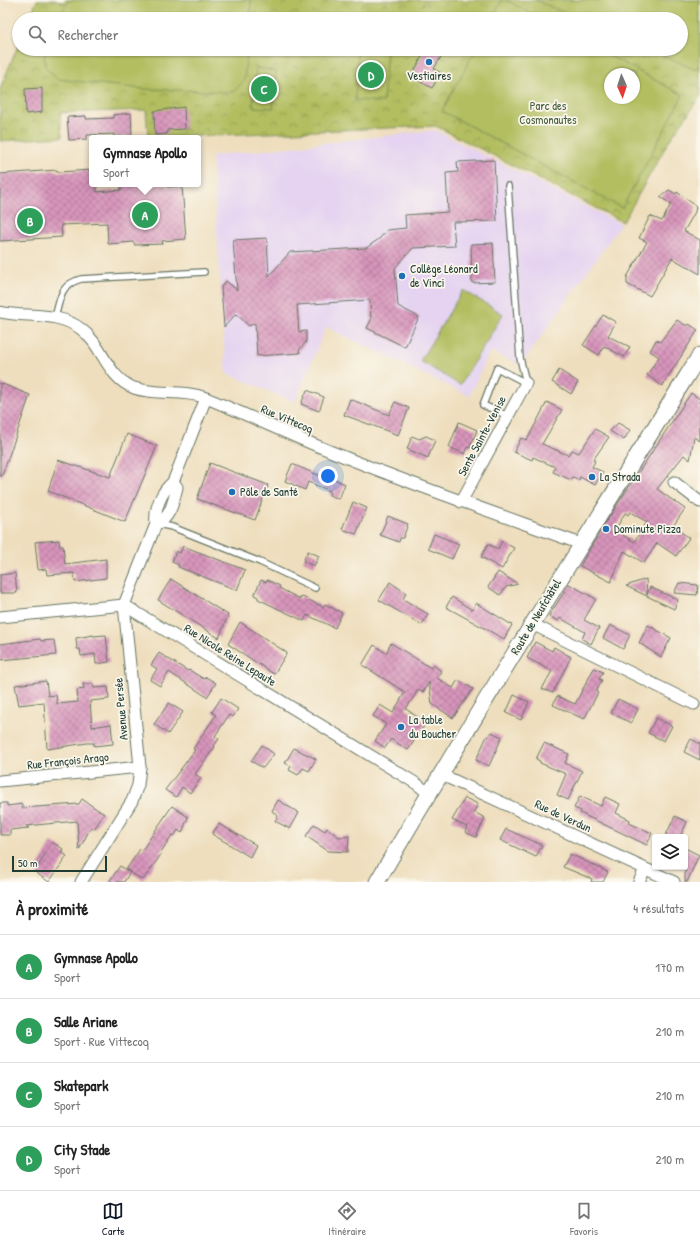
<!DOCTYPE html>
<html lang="fr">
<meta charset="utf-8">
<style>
:root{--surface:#fff;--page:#f2f2f2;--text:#222;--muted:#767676;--line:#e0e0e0;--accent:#111827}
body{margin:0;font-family:"Patrick Hand",sans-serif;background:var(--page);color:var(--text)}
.controls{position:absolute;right:12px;bottom:12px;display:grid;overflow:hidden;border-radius:4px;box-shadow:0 1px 3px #0004}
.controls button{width:36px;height:36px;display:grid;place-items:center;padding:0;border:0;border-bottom:1px solid var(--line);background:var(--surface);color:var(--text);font:20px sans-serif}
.compass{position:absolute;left:604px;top:68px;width:36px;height:36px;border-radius:50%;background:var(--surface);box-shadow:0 1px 3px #0004;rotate:177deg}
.scale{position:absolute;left:12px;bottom:10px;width:95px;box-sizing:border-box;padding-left:4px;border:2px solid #1f3d34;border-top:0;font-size:11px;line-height:14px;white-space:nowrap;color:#1f3d34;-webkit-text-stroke:3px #fbf7ec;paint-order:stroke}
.you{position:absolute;left:328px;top:476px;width:14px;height:14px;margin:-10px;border:3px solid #fff;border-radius:50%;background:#1a73e8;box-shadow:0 0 0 6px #1a73e833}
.badge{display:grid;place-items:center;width:26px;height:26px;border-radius:50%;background:var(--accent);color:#fff;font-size:13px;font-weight:700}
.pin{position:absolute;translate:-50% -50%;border:2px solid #fff;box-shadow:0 1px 4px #0006}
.popup{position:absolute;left:89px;top:135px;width:112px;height:52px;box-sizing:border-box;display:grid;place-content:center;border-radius:4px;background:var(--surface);filter:drop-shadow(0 1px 3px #0005);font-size:13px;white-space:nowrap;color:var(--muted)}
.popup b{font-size:15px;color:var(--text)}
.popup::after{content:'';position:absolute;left:50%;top:100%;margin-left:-8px;border:8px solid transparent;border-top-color:var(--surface)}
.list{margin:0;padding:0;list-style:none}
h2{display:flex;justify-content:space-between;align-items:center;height:52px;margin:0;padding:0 16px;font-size:17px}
h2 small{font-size:13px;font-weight:400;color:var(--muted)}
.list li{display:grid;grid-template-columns:26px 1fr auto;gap:12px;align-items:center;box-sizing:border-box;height:64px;padding:0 16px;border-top:1px solid var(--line)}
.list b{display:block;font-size:15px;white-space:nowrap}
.list p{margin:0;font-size:13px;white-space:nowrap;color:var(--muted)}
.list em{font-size:13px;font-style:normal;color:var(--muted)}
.icon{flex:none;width:22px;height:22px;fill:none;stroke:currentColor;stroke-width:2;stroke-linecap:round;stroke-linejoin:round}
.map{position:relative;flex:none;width:700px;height:882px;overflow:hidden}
.search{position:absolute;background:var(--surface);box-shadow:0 1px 3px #0004;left:12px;right:12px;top:12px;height:44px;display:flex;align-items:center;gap:10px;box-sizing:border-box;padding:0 14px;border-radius:22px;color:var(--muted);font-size:15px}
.sheet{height:308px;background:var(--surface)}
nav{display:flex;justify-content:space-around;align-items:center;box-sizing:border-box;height:56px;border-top:1px solid var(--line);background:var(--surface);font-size:11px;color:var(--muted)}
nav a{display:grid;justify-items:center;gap:2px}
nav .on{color:var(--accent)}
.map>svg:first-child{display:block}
</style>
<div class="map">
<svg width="700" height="882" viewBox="0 0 700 882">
<defs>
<pattern id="park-crowns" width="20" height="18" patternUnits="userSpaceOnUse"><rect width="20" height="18" fill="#b2be60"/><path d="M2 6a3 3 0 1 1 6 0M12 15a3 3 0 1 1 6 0" fill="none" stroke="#909c50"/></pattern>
<pattern id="building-cross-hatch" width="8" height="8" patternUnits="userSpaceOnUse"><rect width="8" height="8" fill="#d894bb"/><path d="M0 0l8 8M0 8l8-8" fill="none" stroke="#af7a99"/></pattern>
</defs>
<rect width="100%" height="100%" fill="#fbf7ec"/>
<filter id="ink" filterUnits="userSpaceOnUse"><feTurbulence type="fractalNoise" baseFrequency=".025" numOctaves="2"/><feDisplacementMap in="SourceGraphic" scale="8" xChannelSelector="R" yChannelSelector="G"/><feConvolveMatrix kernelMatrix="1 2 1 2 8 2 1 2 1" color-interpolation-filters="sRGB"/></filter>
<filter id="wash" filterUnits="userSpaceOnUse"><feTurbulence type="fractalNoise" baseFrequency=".012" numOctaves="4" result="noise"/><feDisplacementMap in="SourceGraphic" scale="16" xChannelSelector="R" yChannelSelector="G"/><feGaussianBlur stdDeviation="0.9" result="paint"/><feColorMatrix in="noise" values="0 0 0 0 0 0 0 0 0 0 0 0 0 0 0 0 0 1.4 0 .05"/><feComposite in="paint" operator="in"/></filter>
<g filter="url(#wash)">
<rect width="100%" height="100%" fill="#eedebd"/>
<!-- built -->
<path fill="#e5d3f1" d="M435,130L621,224L521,365L490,351L469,396L326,327L295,402L226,373L212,156Z"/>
<!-- park -->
<path fill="url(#park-crowns)" stroke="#687e4a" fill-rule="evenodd" d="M37,0H57L64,3L65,0H700V97L669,141L623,222L436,126L148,138L146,110L60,113L62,137L0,141V89L19,43V49H681V19H29ZM610,74H634V98H610Z"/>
<!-- pitch -->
<g fill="#b2be60" stroke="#687e4a" fill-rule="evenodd">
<path d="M69,0H251L250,19H59Z"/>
<path d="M502,0H506L542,19H492Z"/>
<path d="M535,0H700V62L696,70L648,49H681V19H579Z"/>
<path d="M45,49H247L244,81L233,92L144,89L57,79L45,66Z"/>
<path d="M358,49H387L383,102L355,100Z"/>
<path d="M476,49H597L683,95L622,208L442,111ZM610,74H634V98H610Z"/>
<path d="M256,68L276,71L273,108L253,107Z"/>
<path d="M463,290L503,314L460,385L420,361Z"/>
</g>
<g id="blocks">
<!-- building -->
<g fill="url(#building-cross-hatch)" fill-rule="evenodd">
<path d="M426,49H432L442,55L434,69L441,73L432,88L411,77Z"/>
<path d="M42,88V112L26,114L25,89Z"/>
<path d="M184,107L185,129L167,130V134L155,135L154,111Z"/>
<path d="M131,113L132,136L114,137V134L87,135V139L69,140L67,117L86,116V119L113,118V115Z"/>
<path d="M494,160L497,221L453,222L455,246L413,248L395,268L398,306L419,317L405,347L367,328L371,320L370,300L297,305L299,332L306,331V342L299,350L300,353L257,356L255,323L249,326L236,314L224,327L221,287L226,281L237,290L233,240L267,238L269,276L290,252L366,248L379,239L387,230L406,228L405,215L448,212L446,173L458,172L457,162Z"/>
<path d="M57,170L58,172L92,170V184H97V192L121,190V184H166L167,187L182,186L186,239L162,241L163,244L134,245V242L108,244L107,223L61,225L62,237L0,241V174Z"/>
<path d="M669,190L676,194L677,192L696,206L695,212L684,231L700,240V274L672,258L650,296L627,284V277L647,242L639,238L650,216L662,221L671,204L660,197Z"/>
<path d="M493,243L495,282L472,283L471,244Z"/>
<path d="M603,315L616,322L608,336L630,347L624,357L604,346L599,355L583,345Z"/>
<path d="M677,320L687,326L689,324L698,330L662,386L647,375L659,357L650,351L656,340L660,342Z"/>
<path d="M559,370L578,382L571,394L552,382Z"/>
<path d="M0,383L30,395L2,476H0Z"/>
<path d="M307,390L324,397L319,411L301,404Z"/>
<path d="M691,393L700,399V441L694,437L690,460L684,455L657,489L685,509L673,526L689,538L676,556L657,543L644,563L624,551L611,582L580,566L605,523ZM630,512L647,522L634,542L615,530L625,513L628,515Z"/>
<path d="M350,399L389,415L395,402L409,408L398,435L344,415Z"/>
<path d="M547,402L562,410L542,444L568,455L572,450L579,453L595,429L609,437L593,460L595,461L592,467L603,472L595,485L580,477L579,480L573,477L571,480L553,472L555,467L533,457L532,460L514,452L521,438L527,440Z"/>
<path d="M459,422L477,430L470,448L468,447L465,454L449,447Z"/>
<path d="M618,423L630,430L624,440L610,431Z"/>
<path d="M127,434L157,446L125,522L48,491L58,460L110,477Z"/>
<path d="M412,436L419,439L426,436L435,440L428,458L407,449Z"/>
<path d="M210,463L268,485L255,520L197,499Z"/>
<path d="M292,464L325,478L326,475L345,484L339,499L329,495L330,491L308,482L305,490L285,481Z"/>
<path d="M353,502L367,508L356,534L342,529Z"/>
<path d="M388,516L408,524L403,538H400L399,542L380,535Z"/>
<path d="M434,534L459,544L452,559L428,549Z"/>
<path d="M59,540L60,546H63L65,564L106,559V578L75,582L74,573L47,575L46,569L38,570L35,542Z"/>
<path d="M502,541L514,548L502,569L481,557L488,544L498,549Z"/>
<path d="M183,546L245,570L237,590L178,567L179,565L172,562L176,551L180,553Z"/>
<path d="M308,551L319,556L314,566L303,561Z"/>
<path d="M498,572L518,584L506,587L500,595L488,587Z"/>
<path d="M15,573L17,593H0V575Z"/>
<path d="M171,579L228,615L219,638L158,600Z"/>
<path d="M646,579L647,595L650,587L678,600L674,609L626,586Z"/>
<path d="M261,580L266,582L267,580L280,586L279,588L300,599L301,596L323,607L325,604L342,613L335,628L307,615L304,621L258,599V597L254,595Z"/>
<path d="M390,582L406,593L403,599L428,614L422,625L379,600Z"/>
<path d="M679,583L698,585L697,595L674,593Z"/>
<path d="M569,584L596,599L584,620L599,628L591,644L582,639L585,632L560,618L558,621L549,616Z"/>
<path d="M452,597L472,610L476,603L512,625L504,639L446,607Z"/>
<path d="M240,622L287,653L274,674L228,644Z"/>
<path d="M610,625L630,635L623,649L603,638Z"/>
<path d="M648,625L671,638L661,657L639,643Z"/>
<path d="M93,635V636L106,635L109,662L96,664L95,654L81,656L80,649H77L76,638Z"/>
<path d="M40,639L41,641L54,640L56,655L0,660V644Z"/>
<path d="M535,642L552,651L554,647L571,657L553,693L542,689L552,671L527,658Z"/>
<path d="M391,643L431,668L433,665L441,671L437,678L453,688L458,680L473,689L453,718L432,704L429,682L423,692L419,689L406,709L426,723L408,750L391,739L385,748L375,741L386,724L373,716L380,705L393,713L405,692L362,665L374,645L386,653Z"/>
<path d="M159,653L188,671L189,670L204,679L206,677L216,683L207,697L169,672L160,686L150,680L157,669L151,665Z"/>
<path d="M594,668L603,672L599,679L602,680L596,692L598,693L584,719L553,705L557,696L575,704Z"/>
<path d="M46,681L48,696L56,695L57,704L78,702L77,690L84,689L83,684H93L94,688L108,687L109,699L90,701L92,727L111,724L113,744L94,746V743H87L47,749L44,702L19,705L15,685Z"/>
<path d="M514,695L529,702L521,720L506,713Z"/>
<path d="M221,698L238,709L233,717L229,715L215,736L219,739L214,746L215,747L195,774L201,778L190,793L182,787L176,797L165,790L195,750L193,749L216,715L212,712Z"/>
<path d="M618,699L638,709L631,723L611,713Z"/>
<path d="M169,703L183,712L168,734L154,724Z"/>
<path d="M656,718L672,726L664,741L648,733Z"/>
<path d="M491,732L502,737L489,766L476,760L487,736L488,737Z"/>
<path d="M691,739L700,744V760L684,752Z"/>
<path d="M544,743L569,754L565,763L582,771L568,800L557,795L566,774L540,763V761L536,759Z"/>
<path d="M262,745L274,754L263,768L251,761Z"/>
<path d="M294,748L316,759L309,771L303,768L298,775L289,770L291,766L285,763Z"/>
<path d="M580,796L601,806L605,797L620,804L616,813L630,820L629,823L652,833L647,845L580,813L581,811L574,808Z"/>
<path d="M465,798L478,804L474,812L485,818L476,837L465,832L467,827L452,820Z"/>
<path d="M82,799L104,814L94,829L91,827L79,850L77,821L26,826L29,828L10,830V835H0V803H7V806L22,804V808L79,804Z"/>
<path d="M278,800L299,813L290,829L275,821L278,816L272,811Z"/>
<path d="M172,806L188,817L182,833L178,830L174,836L172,835L161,852L162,853L143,880L126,870L140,849L142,850Z"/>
<path d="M675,816L687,822L680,837H665Z"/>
<path d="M219,824L256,845L250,857L212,834Z"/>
<path d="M314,824L325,831L327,828L339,837L349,836L348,852L328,851L306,836Z"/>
<path d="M506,829L542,845L536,857L500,840Z"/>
<path d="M52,842L63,849L61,852L67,856L49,882L35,872Z"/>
<path d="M685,848L699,855L687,882H685Z"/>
<path d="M570,854L608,872L603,882H591L592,879L563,867Z"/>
<path d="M120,866L130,872L124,882H109Z"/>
</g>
</g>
</g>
<g filter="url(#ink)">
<use href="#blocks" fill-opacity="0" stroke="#677564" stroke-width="1"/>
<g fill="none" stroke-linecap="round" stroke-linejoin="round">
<defs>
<g id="lane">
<path d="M508,186L520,358L526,383"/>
<path d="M55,317C61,298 59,285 81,279L204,272"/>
<path d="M508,416L483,405L497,368L526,383"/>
<path d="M158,524L172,527L260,562L315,588"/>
</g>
<g id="street">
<path d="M0,312C27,318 58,311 81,329C103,345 106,377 134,388C157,396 183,389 206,398C246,414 285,433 325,449C409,484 495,513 581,544"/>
<path d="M674,482L700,502"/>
<path d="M461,502L526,383"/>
<path d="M156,524C170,520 174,500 177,487L173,482"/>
<path d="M0,617L124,605L417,784L429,794"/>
<path d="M532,624L694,704"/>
<path d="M440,774L674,882"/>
<path d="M0,781L140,767"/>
<path d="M81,882L132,801L138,785L140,767L124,605L156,524C154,509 161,492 173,482L206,398"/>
<path d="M639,882L645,869"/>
</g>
<path id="secondary" d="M377,882C481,704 591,529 700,355"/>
</defs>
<!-- lane casing -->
<use href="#lane" stroke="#677564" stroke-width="8"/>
<!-- street casing -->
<use href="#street" stroke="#677564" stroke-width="13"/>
<!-- secondary casing -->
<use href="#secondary" stroke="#677564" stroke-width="17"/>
<!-- lane -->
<use href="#lane" stroke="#fff" stroke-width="5.5"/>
<!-- street -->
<use href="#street" stroke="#fff" stroke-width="11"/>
<!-- secondary -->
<use href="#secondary" stroke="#fff" stroke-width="15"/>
</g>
</g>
<!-- markers -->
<g fill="#1f6fb2" stroke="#fbf7ec" stroke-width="1.5">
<circle cx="429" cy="62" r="4"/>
<circle cx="402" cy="276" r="4"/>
<circle cx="592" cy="477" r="4"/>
<circle cx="232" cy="492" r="4"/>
<circle cx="606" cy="529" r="4"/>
<circle cx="401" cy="727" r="4"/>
</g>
<g text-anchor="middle" stroke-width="3.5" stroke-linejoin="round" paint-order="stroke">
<!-- poi labels -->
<g font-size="12" fill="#1f3d34" stroke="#fbf7ec" text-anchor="start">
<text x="429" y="80" text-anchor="middle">Vestiaires</text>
<text x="410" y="273">Collège Léonard<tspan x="410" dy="14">de Vinci</tspan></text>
<text x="600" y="481">La Strada</text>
<text x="240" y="496">Pôle de Santé</text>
<text x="614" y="533">Dominute Pizza</text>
<text x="409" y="724">La table<tspan x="409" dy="14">du Boucher</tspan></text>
</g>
<!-- park labels -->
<g font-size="12" fill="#445d3f" stroke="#fbf7ec">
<text x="548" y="110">Parc des<tspan x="548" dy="14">Cosmonautes</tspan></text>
</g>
<!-- street labels -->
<g font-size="12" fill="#1f3d34" stroke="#fbf7ec">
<text transform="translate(287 419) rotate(23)" y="4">Rue Vittecoq</text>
<text transform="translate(482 436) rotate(-62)" y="4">Sente Sainte-Venise</text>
<text transform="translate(536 617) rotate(-59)" y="4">Route de Neufchâtel</text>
<text transform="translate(230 655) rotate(32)" y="4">Rue Nicole Reine Lepaute</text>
<text transform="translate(121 709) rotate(-95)" y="4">Avenue Persée</text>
<text transform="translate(68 761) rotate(-6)" y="4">Rue François Arago</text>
<text transform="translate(563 816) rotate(25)" y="4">Rue de Verdun</text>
</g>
</g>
</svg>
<div class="controls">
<button><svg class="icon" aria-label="layers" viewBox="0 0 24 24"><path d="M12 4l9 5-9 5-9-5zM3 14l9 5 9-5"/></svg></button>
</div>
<svg class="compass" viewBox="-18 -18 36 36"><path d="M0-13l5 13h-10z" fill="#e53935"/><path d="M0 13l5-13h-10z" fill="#767676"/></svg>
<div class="scale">50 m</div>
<div class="you"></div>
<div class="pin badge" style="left:145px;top:215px;background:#2e9e5b">A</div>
<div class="popup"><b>Gymnase Apollo</b>Sport</div>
<div class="pin badge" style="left:30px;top:221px;background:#2e9e5b">B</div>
<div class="pin badge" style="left:264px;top:89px;background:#2e9e5b">C</div>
<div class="pin badge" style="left:371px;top:75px;background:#2e9e5b">D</div>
<div class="search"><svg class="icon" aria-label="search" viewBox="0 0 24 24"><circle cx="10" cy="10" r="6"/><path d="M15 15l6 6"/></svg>Rechercher</div>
</div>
<section class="sheet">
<h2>À proximité<small>4 résultats</small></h2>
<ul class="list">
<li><span class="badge" style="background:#2e9e5b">A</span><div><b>Gymnase Apollo</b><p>Sport</p></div><em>170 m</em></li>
<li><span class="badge" style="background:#2e9e5b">B</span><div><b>Salle Ariane</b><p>Sport · Rue Vittecoq</p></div><em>210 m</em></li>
<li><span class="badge" style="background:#2e9e5b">C</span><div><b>Skatepark</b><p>Sport</p></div><em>210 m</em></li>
<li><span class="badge" style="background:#2e9e5b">D</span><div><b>City Stade</b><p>Sport</p></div><em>210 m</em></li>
</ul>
</section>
<nav>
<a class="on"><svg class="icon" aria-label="map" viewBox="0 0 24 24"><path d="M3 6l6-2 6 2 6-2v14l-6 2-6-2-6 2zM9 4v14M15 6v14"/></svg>Carte</a>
<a><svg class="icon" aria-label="directions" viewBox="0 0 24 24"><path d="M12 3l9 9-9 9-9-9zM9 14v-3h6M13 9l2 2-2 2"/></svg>Itinéraire</a>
<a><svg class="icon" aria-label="saved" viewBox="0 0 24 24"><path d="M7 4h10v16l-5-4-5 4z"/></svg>Favoris</a>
</nav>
